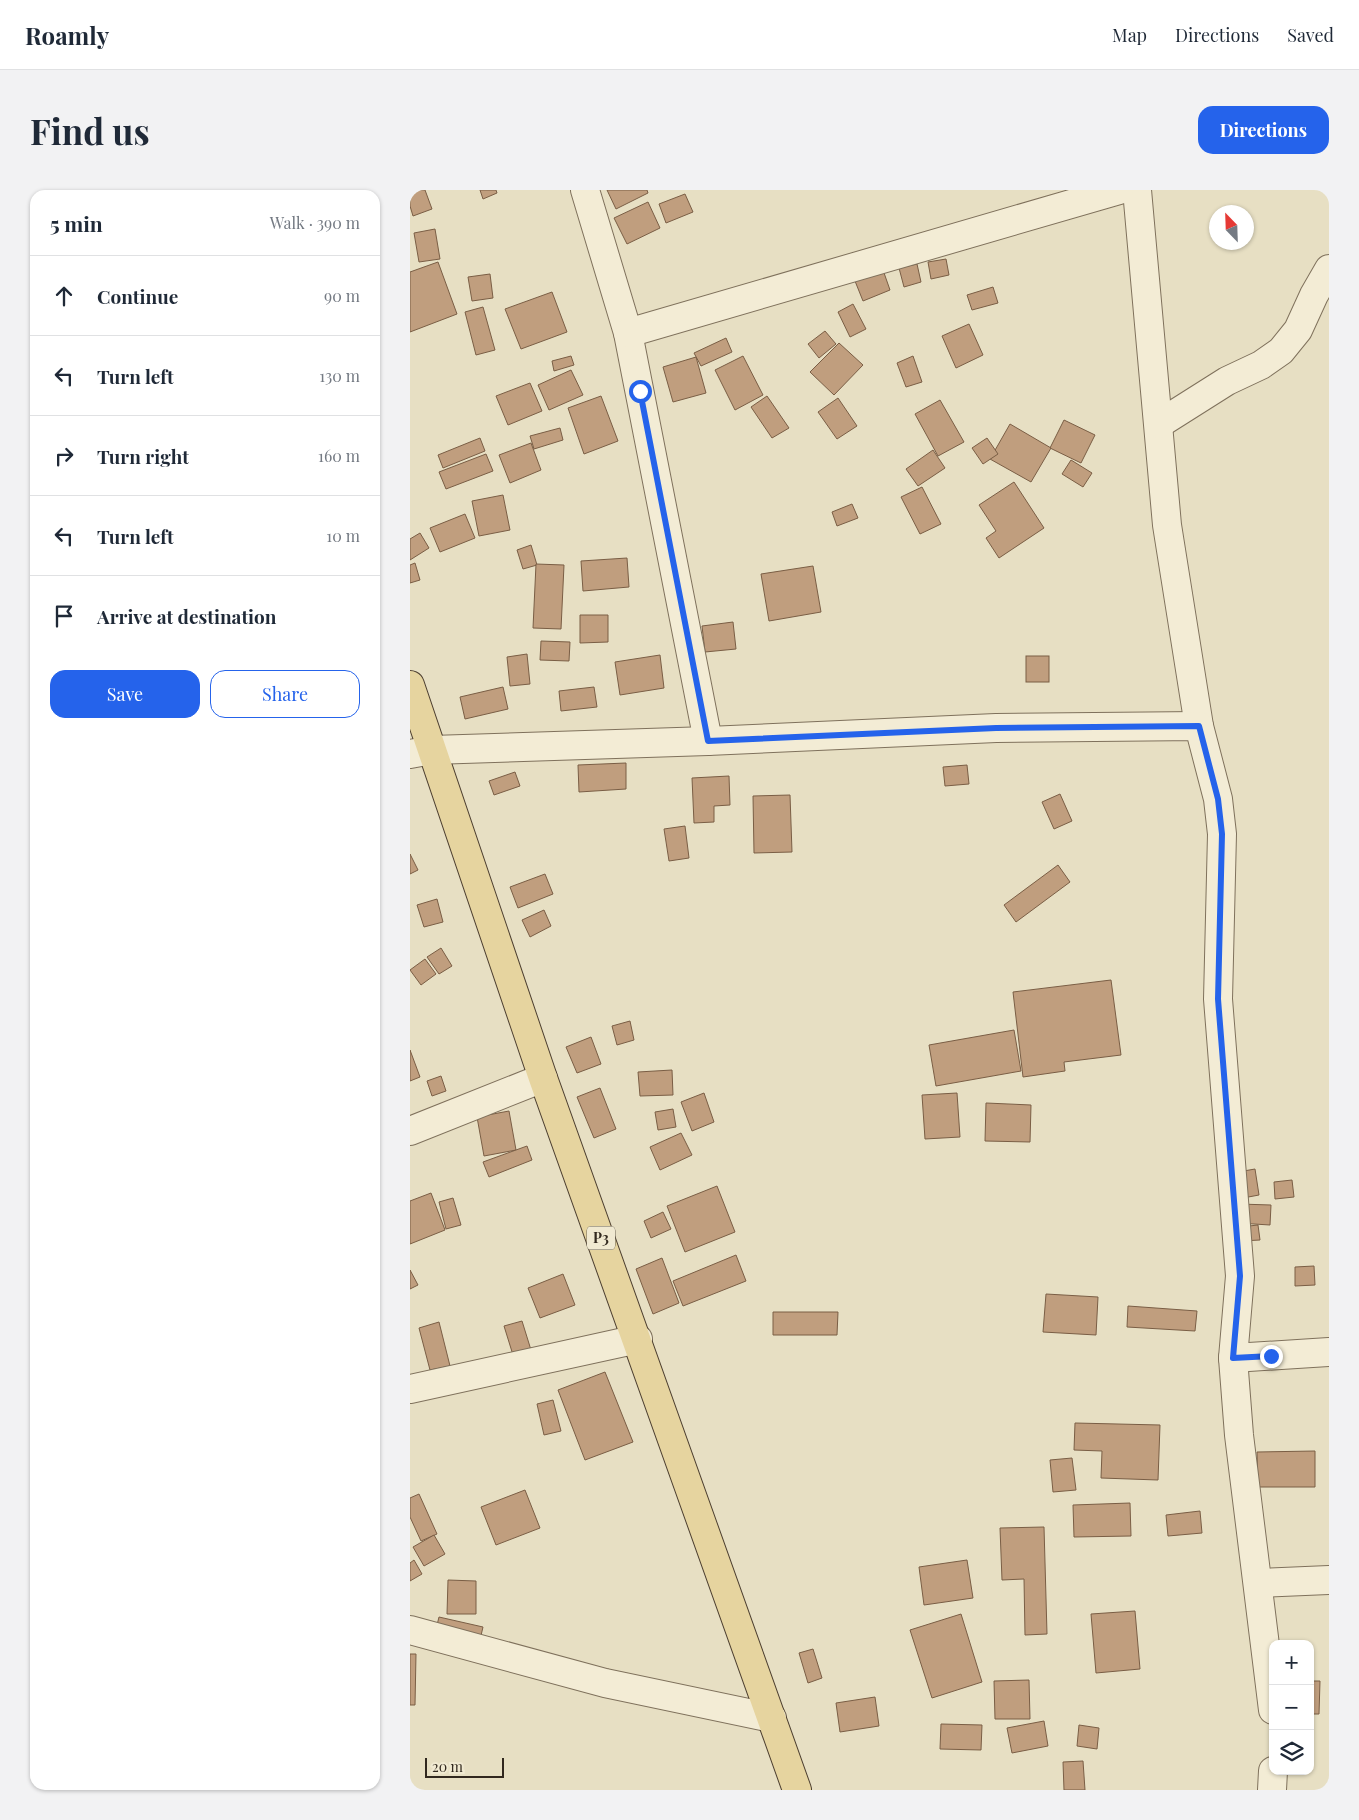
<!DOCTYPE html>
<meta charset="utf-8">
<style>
:root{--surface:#fff;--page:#f2f2f3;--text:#1f2937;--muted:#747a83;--line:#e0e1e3;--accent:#2563eb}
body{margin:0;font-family:"Playfair Display",serif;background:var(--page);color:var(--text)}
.controls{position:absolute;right:15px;bottom:15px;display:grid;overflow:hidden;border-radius:10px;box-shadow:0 1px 4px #0004}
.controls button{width:45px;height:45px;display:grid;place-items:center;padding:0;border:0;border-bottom:1px solid var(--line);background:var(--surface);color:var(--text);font:25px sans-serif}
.compass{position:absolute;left:799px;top:15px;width:45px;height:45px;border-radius:50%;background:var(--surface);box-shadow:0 1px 4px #0004;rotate:337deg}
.scale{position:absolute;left:15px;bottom:12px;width:79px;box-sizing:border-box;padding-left:5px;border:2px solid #31281e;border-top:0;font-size:14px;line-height:18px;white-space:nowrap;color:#31281e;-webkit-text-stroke:4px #f0e9d1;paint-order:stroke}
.stop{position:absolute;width:15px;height:15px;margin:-11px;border:4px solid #2563eb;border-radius:50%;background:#fff}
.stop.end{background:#2563eb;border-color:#fff;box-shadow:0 1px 5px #0008}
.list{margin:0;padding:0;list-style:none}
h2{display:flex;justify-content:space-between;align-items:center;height:65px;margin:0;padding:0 20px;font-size:21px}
h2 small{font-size:16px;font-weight:400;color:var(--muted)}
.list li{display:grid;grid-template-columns:32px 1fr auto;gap:15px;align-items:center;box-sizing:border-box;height:80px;padding:0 20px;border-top:1px solid var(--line)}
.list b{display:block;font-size:19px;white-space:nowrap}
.list em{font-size:16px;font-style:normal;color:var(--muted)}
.actions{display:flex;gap:10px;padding:15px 20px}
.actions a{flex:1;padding:11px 0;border:1px solid var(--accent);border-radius:15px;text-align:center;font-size:18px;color:var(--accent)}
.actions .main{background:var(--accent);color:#fff}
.icon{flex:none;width:28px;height:28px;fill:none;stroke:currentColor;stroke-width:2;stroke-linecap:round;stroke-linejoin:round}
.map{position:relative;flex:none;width:919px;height:1600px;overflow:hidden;border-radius:15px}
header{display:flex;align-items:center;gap:30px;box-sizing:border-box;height:70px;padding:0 25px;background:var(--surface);border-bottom:1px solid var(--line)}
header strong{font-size:24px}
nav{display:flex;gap:28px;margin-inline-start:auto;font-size:18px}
.intro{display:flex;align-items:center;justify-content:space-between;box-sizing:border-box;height:120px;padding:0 30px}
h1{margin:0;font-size:35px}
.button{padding:12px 22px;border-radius:15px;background:var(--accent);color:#fff;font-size:18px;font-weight:700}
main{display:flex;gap:30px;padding:0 30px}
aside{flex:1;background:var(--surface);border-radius:15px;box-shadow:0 1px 4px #0004}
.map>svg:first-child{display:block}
</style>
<header>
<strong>Roamly</strong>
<nav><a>Map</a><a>Directions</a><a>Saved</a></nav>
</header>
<div class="intro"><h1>Find us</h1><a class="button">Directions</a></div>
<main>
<aside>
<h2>5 min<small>Walk · 390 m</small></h2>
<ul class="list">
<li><svg class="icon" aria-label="ahead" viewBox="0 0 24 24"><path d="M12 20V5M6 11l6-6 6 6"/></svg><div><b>Continue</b></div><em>90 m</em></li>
<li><svg class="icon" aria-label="left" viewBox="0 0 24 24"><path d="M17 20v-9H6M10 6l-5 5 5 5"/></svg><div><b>Turn left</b></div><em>130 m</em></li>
<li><svg class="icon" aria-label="right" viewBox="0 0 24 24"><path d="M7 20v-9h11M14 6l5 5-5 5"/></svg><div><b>Turn right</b></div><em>160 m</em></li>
<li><svg class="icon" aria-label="left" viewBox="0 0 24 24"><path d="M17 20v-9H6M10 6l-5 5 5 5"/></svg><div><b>Turn left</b></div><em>10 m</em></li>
<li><svg class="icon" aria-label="arrive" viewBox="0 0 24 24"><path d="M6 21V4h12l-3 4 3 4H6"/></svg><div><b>Arrive at destination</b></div></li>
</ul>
<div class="actions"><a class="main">Save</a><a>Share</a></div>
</aside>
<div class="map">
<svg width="919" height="1600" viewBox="0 0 919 1600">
<rect width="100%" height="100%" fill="#e7dfc3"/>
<!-- building -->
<g fill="#c09e7e" stroke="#7a5e45">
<path d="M0,0H15L22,19L3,26L0,16Z"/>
<path d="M70,0H86L87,3L73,9Z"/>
<path d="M197,0H237L238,3L206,19Z"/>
<path d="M275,4L283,22L256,33L249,14Z"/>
<path d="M238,12L250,38L217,54L204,28Z"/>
<path d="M25,39L30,69L9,72L4,43Z"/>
<path d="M536,69L539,85L521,89L518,72Z"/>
<path d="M28,72L47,124L0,142V82Z"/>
<path d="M507,74L511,92L494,97L489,78Z"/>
<path d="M473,80L480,100L453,111L445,91Z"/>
<path d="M80,84L83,108L62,111L58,87Z"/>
<path d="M583,97L588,113L562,120L557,105Z"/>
<path d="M142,102L157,142L111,159L95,119Z"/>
<path d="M443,114L456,139L440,147L428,122Z"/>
<path d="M73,117L85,160L66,165L55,122Z"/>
<path d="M559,134L573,165L546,178L532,146Z"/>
<path d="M415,141L426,154L409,168L398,154Z"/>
<path d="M316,148L322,162L291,176L284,163Z"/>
<path d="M429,153L453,175L424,205L400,182Z"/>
<path d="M161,166L164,175L144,181L142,171Z"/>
<path d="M333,166L353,205L325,220L305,180Z"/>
<path d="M503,166L512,192L496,197L487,173Z"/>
<path d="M286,167L296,203L263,212L253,177Z"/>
<path d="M161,180L173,205L139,220L128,195Z"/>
<path d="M120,193L132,221L98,235L86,206Z"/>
<path d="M191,206L208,251L174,264L158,218Z"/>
<path d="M357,206L379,238L362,248L341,217Z"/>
<path d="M428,208L447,236L427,249L408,222Z"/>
<path d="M530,210L554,252L528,266L505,224Z"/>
<path d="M654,230L685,245L671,273L640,258Z"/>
<path d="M600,234L641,258L621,292L580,269Z"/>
<path d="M150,238L153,250L124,259L120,246Z"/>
<path d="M70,248L75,261L33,278L28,265Z"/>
<path d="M577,248L588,264L573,274L562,258Z"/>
<path d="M121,253L131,280L100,293L89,265Z"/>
<path d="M523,260L535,278L508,296L496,279Z"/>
<path d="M76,264L83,281L36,299L29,282Z"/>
<path d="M661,270L682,283L673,297L652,284Z"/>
<path d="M604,292L634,338L589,368L576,348L586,341L569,315Z"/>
<path d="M512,297L531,334L510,344L491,307Z"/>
<path d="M93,305L100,340L69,346L62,311Z"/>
<path d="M442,314L448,328L427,336L422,322Z"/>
<path d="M55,324L65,348L30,362L20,338Z"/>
<path d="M10,343L19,358L0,370V349Z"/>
<path d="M121,355L127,375L113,379L107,360Z"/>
<path d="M217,368L219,397L173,401L171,371Z"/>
<path d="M5,373L10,390L0,393V375Z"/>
<path d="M126,374L154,375L151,439L123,438Z"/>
<path d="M403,376L411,422L359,431L351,384Z"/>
<path d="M170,425H198V452L170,453Z"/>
<path d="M323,432L326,459L295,462L292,436Z"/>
<path d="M131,451L160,452L159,471L130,470Z"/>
<path d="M117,464L120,494L100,496L97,467Z"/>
<path d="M250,465L254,498L210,505L205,472Z"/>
<rect x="616" y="466" width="23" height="26"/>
<path d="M93,497L98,519L55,529L50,507Z"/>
<path d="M184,497L187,517L151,521L149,501Z"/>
<path d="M216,573V599L169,602L168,575Z"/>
<path d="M557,575L559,594L535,596L533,577Z"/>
<path d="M105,582L110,596L84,605L79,591Z"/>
<path d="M319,586L320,615L304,616V632L284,633L282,588Z"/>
<path d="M650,604L662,631L644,639L632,612Z"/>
<path d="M380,605L382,662L344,663L343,606Z"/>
<path d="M275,636L279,668L259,671L254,639Z"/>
<path d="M0,664L8,680L0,684Z"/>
<path d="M648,675L660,692L606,732L594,715Z"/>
<path d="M135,684L143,704L108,718L100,697Z"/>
<path d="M27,709L33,732L14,737L7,715Z"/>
<path d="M134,720L141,736L120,747L112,730Z"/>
<path d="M31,758L42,776L29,784L17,767Z"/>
<path d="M15,769L26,784L11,795L0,780Z"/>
<path d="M701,790L711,865L654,872L655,881L613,887L603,802Z"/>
<path d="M220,831L224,850L207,855L202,836Z"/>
<path d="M604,840L611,881L526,896L519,855Z"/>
<path d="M181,847L191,874L167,883L156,857Z"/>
<path d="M0,860L10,887L0,891Z"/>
<path d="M262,880L263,905L230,906L228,882Z"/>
<path d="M31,886L36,901L22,906L17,891Z"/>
<path d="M190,898L206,939L184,948L167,907Z"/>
<path d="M294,903L304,932L282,941L271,912Z"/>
<path d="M547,903L550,947L515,949L512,905Z"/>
<path d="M576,913L621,915L620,952L575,951Z"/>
<path d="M263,919L266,937L248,940L245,922Z"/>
<path d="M99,921L106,960L74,966L67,927Z"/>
<path d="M271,943L282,965L250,980L240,957Z"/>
<path d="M117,956L122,970L79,987L73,972Z"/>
<path d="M845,979L849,1005L833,1008L828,982Z"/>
<path d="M882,990L884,1007L865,1009L864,992Z"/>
<path d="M307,996L325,1042L275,1062L257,1016Z"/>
<path d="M21,1003L35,1040L0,1054V1011Z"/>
<path d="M43,1008L51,1035L36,1039L29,1012Z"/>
<path d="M829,1014L861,1015L860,1035L828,1033Z"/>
<path d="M253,1022L261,1039L241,1048L234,1031Z"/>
<path d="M848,1035L850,1050L831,1051L830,1037Z"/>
<path d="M326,1065L336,1091L273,1116L263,1091Z"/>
<path d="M252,1068L269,1113L243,1124L226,1079Z"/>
<path d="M904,1076L905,1095L885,1096V1077Z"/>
<path d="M0,1080L8,1095L0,1099Z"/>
<path d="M153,1084L165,1115L130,1128L118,1098Z"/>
<path d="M636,1104L688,1107L686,1145L633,1142Z"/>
<path d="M718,1116L787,1121L785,1141L717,1137Z"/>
<path d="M363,1122H428L427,1145H363Z"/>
<path d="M112,1131L121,1160L103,1165L94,1136Z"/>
<path d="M29,1132L40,1176L20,1180L9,1138Z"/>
<path d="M195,1182L223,1252L175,1270L148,1200Z"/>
<path d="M143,1210L151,1241L134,1245L127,1214Z"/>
<path d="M665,1233L750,1235L748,1290L691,1288L692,1261L664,1260Z"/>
<path d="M905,1261V1297H848L847,1262Z"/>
<path d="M662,1268L666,1300L643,1302L640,1270Z"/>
<path d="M115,1300L130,1338L86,1355L71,1317Z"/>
<path d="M9,1304L27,1344L11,1351L0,1327V1308Z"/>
<path d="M720,1313L721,1346L664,1347L663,1315Z"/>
<path d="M790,1321L792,1343L758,1346L756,1325Z"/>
<path d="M634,1337L637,1444L615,1445L614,1389L592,1390L590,1338Z"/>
<path d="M24,1345L35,1364L14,1376L3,1357Z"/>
<path d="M4,1370L12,1384L0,1391V1373Z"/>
<path d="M557,1370L563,1408L514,1415L509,1377Z"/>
<path d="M38,1390L66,1391V1424H37Z"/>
<path d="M725,1421L730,1479L686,1483L681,1424Z"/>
<path d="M551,1424L572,1492L522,1508L500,1440Z"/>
<path d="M29,1427L73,1437L69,1454L25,1443Z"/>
<path d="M403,1459L412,1488L398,1493L389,1463Z"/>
<path d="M0,1464H6L5,1515H0Z"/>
<path d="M619,1490L620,1529H585L584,1491Z"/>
<path d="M900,1491H910L909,1524H900Z"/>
<path d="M465,1507L469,1536L430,1542L426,1513Z"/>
<path d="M634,1531L638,1556L602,1563L597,1538Z"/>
<path d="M531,1534L572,1535L571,1560L530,1559Z"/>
<path d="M669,1535L689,1538L687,1559L667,1556Z"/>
<path d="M673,1571L675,1600H654L653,1572Z"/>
</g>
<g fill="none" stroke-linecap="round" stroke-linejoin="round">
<defs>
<g id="minor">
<path d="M175,0L218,143L298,551"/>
<path d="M727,0L757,335L789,536"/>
<path d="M218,143L709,0"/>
<path d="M749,234L817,191L851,175L871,161L888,140L904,105L919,79"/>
<path d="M0,564L22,560L298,551L586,538L789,536L808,609L812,644L808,809L830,1086L823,1168L829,1245L863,1520"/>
<path d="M0,941L133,888"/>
<path d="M823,1168L919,1162"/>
<path d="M0,1199L228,1149"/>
<path d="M848,1393L919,1390"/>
<path d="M0,1440L195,1493L362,1528"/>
<path d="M862,1600L863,1581"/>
</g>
<path id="major" d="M0,495L133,888L387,1600"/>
</defs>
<!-- minor casing -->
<use href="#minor" stroke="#7f715c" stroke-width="30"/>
<!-- major casing -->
<use href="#major" stroke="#4d3f30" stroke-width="30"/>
<!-- minor -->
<use href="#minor" stroke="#f3ecd5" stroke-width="28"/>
<!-- major -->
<use href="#major" stroke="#e6d49f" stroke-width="28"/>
</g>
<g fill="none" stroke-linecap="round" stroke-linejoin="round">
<!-- route -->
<path stroke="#2563eb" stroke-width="6" d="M230,201L298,551L586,538L789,536L808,609L812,644L808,809L830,1086L823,1168L861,1166"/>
</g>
<g text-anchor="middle" stroke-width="4.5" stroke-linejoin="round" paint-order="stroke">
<!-- shield labels -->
<rect fill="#f0e9d1" stroke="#6a6254" stroke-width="1" x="177" y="1036.5" width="28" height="23" rx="4"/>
<g font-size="14" font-weight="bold" fill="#31281e">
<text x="191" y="1053">P3</text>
</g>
</g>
</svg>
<div class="controls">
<button>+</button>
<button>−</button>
<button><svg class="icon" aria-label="layers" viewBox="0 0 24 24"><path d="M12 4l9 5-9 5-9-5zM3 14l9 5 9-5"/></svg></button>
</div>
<svg class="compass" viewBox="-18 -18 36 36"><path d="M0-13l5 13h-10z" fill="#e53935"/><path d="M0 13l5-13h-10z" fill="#747a83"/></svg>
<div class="scale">20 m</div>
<div class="stop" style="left:230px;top:201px"></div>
<div class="stop end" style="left:861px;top:1166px"></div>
</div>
</main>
